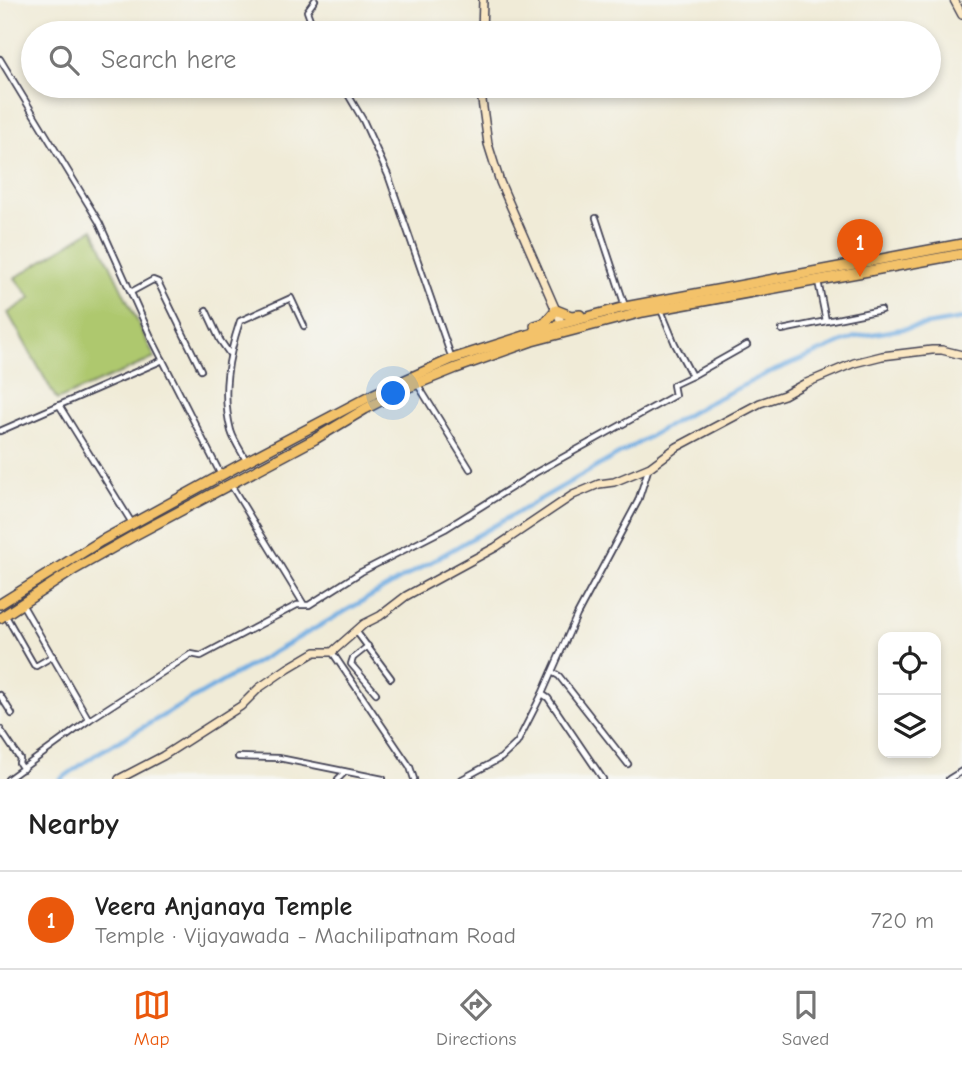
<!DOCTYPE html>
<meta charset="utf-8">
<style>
:root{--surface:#fff;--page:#f2f2f2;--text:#222;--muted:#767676;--line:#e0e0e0;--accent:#ea580c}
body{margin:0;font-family:"Comic Neue",sans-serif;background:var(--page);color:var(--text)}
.controls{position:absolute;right:21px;bottom:21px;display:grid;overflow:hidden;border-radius:14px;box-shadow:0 4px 10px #0003}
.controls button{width:63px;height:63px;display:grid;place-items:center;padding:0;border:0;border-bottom:2px solid var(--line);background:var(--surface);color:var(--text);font:35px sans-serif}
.you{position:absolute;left:394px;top:394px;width:24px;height:24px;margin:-18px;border:5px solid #fff;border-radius:50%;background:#1a73e8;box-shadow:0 0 0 10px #1a73e833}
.badge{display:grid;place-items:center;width:46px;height:46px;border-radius:50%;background:var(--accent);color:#fff;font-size:23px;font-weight:700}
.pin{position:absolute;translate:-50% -58px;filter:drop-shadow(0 2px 4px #0008)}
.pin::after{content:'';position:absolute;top:37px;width:24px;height:21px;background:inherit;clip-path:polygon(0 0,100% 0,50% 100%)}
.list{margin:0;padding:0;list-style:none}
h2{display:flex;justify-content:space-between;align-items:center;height:91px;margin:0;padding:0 28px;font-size:30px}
h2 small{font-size:23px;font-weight:400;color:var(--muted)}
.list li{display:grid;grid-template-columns:46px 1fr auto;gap:21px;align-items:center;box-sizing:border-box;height:98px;padding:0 28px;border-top:2px solid var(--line)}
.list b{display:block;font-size:26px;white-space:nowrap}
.list p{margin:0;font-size:23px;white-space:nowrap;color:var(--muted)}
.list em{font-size:23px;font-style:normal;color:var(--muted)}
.icon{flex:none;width:38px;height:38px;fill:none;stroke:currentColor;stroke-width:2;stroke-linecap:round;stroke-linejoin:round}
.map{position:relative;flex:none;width:962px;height:779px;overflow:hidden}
.search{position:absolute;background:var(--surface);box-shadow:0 4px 10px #0003;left:21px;right:21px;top:21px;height:77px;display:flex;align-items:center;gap:18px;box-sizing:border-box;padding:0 24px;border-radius:38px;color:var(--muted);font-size:26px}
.sheet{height:189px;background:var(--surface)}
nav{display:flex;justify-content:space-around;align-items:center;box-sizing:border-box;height:98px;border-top:2px solid var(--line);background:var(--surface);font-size:19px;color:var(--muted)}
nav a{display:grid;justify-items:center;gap:4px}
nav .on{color:var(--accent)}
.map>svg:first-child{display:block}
</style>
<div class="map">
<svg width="962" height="779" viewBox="0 0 962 779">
<rect width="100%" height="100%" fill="#f6f6f2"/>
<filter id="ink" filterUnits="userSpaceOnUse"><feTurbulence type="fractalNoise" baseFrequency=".0143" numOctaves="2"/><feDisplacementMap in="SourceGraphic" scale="14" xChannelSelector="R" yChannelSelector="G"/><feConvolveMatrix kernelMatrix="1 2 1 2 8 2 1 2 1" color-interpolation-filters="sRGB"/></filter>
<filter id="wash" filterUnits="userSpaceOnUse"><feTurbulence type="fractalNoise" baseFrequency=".00686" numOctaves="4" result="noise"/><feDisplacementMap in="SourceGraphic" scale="28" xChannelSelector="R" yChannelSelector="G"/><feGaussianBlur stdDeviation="1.57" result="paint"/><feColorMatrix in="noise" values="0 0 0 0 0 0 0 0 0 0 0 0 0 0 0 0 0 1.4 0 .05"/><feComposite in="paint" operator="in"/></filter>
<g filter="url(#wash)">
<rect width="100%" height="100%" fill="#f0ebd7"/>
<!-- green -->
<path fill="#aec86e" stroke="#687554" stroke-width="2" d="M93,229L155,358L57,400L8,313L31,298L15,278Z"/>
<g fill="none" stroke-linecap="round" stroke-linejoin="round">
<!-- canal -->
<path stroke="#70ace1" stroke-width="4.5" d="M61,779L98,753L706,404L766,374L855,337L962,319"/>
</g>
</g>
<g filter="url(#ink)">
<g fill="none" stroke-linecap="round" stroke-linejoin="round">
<defs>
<g id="street">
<path d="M315,33L307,11L315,0"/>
<path d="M0,59L99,222L151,337L221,475"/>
<path d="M343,86L363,120L388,175L452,359"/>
<path d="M596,218L625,306"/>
<path d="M818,281L826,321"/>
<path d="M131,292L153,280L158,282L201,370"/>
<path d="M206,310L220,340L229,353"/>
<path d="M782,330L881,310"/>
<path d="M692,376L747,345"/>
<path d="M418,385L470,469"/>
<path d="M59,405L132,523"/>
<path d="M0,431L163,360"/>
<path d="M246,460C241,451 234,441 231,431C221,393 228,357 240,321L291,298L304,326"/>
<path d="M231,485L303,603"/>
<path d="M22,604L89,720"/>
<path d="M6,616L34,665L36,666L53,656"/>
<path d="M356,631L391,678"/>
<path d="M368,646L353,658L351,664L376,693"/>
<path d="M332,652L410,767L414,779"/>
<path d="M552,672L559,676L628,764"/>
<path d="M542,694L548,698L603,779"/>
<path d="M0,695L12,714"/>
<path d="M0,729L20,759L19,763L23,769"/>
<path d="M238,757L279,758L383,779"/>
<path d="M8,779L89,720L191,654L201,656L297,605H309L361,572L445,529L535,473L675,395L673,385L692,376L675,344L661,310"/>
<path d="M338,779L345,772"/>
<path d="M462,779L501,758L517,743L542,694L577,615L638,501L649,467"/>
<path d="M949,779L962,771"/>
</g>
<g id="secondary">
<path d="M954,0L962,15"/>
<path d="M482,33L483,0"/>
<path d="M480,86L488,144L500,182L562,324"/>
<path d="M119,779L163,756L241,706L259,688L288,668L315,652H332L364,624L380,616L406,596L496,547L573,495L599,484L614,482L650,467L677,447L760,403L784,395L804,384L854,363L882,356L932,350H942L962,355"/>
</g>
<g id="highway">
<path d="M535,326L545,323L556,310L571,316L580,315"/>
<path d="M0,604L101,541L247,461L374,394L452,359L562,324L625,307L962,244"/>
<path d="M0,618L75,569L135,535L315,439L365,409L404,389L456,368L532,341L643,312L962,254"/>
</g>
</defs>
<!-- street casing -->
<use href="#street" stroke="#414052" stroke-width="8"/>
<!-- secondary casing -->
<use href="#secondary" stroke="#414052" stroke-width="10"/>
<!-- highway casing -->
<use href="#highway" stroke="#414052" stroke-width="12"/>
<!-- street -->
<use href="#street" stroke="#fff" stroke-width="4.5"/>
<!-- secondary -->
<use href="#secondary" stroke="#fae7c3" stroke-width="7"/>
<!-- highway -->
<use href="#highway" stroke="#f3c26a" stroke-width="9"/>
</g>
</g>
</svg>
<div class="controls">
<button><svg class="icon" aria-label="locate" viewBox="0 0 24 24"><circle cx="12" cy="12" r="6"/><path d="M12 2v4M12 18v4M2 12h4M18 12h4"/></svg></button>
<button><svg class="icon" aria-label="layers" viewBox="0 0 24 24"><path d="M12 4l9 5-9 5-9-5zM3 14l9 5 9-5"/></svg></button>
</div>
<div class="you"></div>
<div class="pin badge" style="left:860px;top:277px">1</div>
<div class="search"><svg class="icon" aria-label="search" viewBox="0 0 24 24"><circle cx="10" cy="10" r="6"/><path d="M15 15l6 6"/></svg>Search here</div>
</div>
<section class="sheet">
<h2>Nearby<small></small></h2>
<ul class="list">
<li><span class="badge">1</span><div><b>Veera Anjanaya Temple</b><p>Temple · Vijayawada - Machilipatnam Road</p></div><em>720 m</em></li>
</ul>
</section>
<nav>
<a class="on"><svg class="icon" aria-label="map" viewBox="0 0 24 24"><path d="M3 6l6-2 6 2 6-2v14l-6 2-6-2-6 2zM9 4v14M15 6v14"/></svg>Map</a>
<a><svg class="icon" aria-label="directions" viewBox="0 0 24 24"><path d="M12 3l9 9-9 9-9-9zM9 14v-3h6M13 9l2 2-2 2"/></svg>Directions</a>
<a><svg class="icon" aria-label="saved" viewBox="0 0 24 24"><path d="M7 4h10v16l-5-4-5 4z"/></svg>Saved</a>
</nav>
